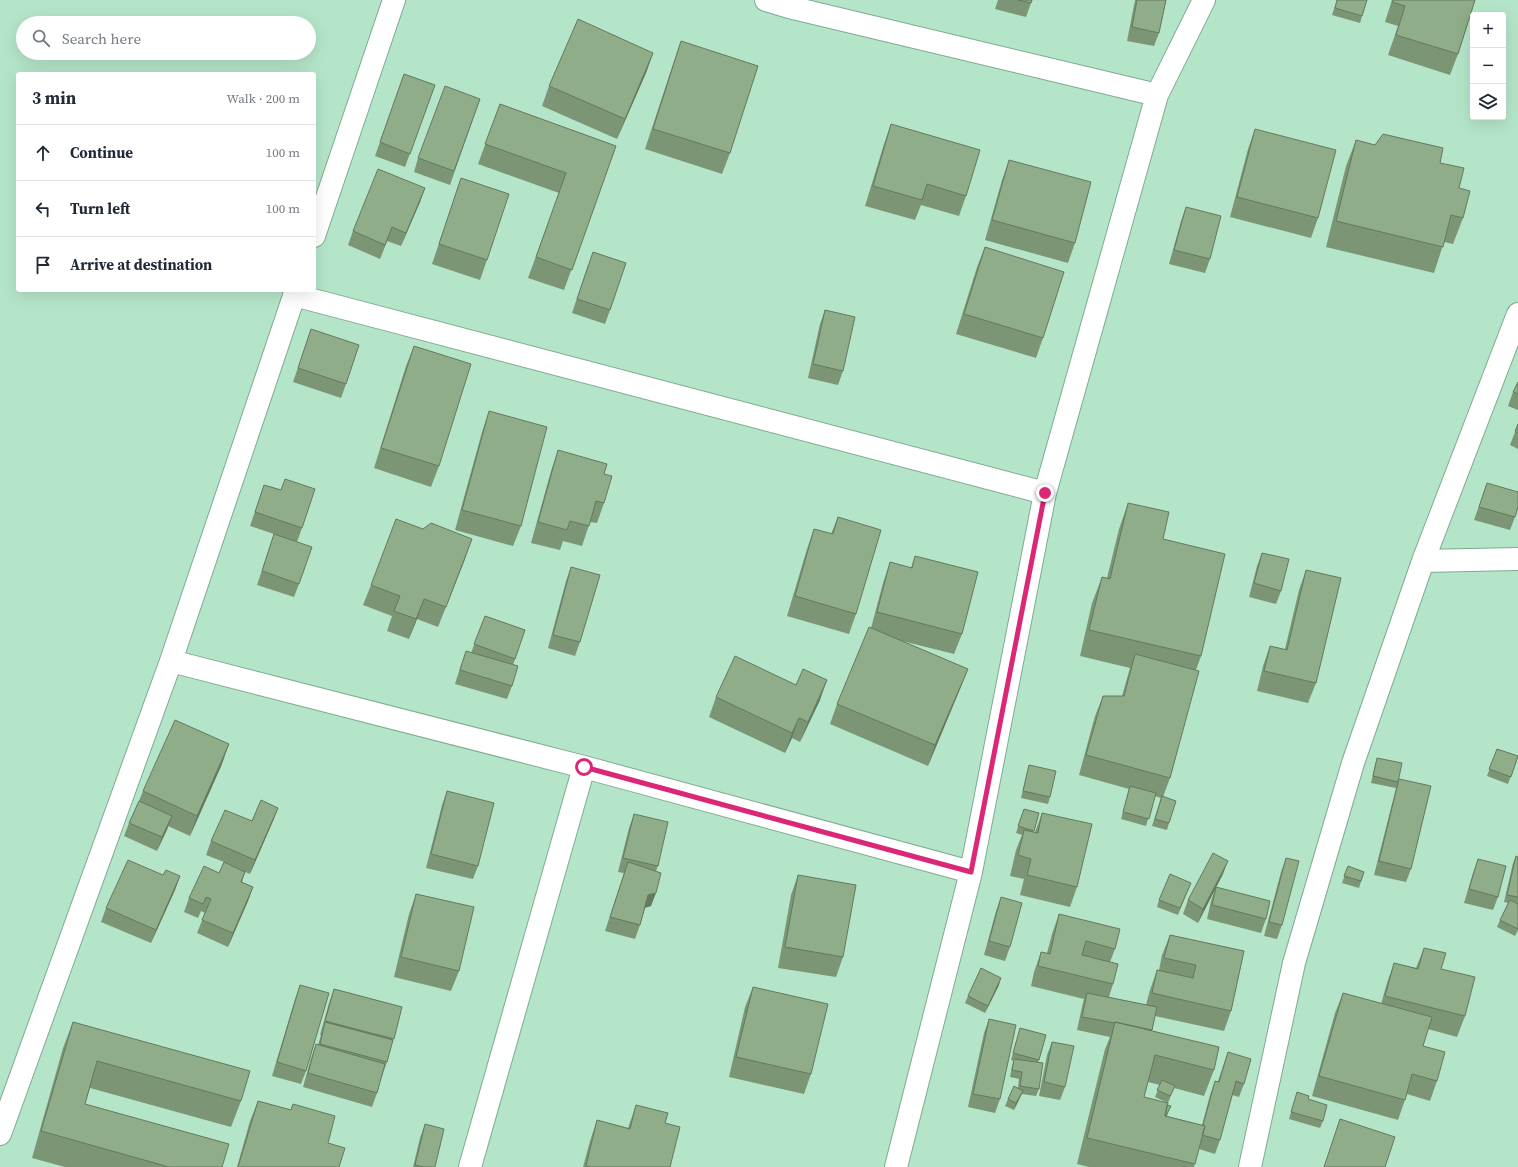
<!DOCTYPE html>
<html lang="en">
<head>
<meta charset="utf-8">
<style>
	body { margin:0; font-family:"Source Serif 4",serif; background:#f2f2f3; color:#1f2937 }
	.controls { position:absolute; right:12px; top:12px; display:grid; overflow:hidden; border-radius:4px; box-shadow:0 4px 16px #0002 }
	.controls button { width:36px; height:36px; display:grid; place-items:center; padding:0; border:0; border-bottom:1px solid #e0e1e3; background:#fff; color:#1f2937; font:20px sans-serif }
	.stop { position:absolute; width:12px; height:12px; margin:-9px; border:3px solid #db2777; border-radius:50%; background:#fff }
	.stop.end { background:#db2777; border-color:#fff; box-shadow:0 1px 4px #0008 }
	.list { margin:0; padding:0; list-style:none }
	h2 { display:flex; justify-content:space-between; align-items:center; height:52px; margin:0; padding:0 16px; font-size:17px }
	h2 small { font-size:13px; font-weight:400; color:#747a83 }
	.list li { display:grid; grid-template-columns:26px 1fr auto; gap:12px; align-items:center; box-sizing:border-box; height:56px; padding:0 16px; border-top:1px solid #e0e1e3 }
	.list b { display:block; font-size:15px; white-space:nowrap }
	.list em { font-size:13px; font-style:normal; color:#747a83 }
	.icon { flex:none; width:22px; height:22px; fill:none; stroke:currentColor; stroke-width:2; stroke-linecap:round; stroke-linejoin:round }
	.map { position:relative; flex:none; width:1518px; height:1167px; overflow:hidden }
	.search { position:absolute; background:#fff; box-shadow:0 4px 16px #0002; left:16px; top:16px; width:300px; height:44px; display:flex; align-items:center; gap:10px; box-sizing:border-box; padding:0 14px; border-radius:22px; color:#747a83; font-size:15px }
	.panel { position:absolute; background:#fff; box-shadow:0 4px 16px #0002; left:16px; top:72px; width:300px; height:220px; border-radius:4px }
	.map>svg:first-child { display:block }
</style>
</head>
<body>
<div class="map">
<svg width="1518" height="1167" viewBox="0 0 1518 1167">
	<rect width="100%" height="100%" fill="#b5e5c9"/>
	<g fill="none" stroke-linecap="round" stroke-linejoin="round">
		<defs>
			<path id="minor" d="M766 0 789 7 1157 95
				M314 236 394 0
				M294 295 1045 493
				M1423 561 1518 559
				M171 661 584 767 971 872
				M0 1134 171 661 296 290
				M470 1167 584 767
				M896 1167 971 872 1045 493 1157 95 1204 0
				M1250 1167 1294 963 1353 763 1423 561 1518 314"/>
		</defs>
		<!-- minor casing -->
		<use href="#minor" stroke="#7dab92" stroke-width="24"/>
		<!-- minor -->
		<use href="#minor" stroke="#fff" stroke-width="22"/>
	</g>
	<!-- wall -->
	<path fill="#7b9575" d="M998 0H1032L1026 17 995 9Z
		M1135 0H1166L1159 33 1154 46 1127 41Z
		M1337 0H1367L1360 23 1332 15Z
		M1392 0H1475L1458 54 1450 75 1388 55 1398 26 1385 22Z
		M681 41 730 153 722 174 645 149 674 61Z
		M653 53 646 73 617 139 542 106 549 86Z
		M404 74 435 85 405 167 375 156Z
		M480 99 450 185 414 172 418 158Z
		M500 104 616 146 564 290 528 278 559 193 478 164Z
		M891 124 966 196 959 216 921 205 915 220 865 206 884 144Z
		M1255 129 1318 218 1311 238 1230 217 1248 149Z
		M1356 140 1440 163 1459 188 1463 218 1453 244 1444 242 1434 273 1326 247 1346 166Z
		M1009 160 1075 243 1068 263 985 240 1002 180Z
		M461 178 487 260 480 280 432 264Z
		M425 188 420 202 401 246 387 241 380 259 348 245 353 231Z
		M1186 207 1210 259 1205 273 1169 264 1181 221Z
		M985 247 1043 338 1036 358 956 334 977 267Z
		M588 265 610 310 605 324 572 313Z
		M825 310 843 371 838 385 808 378 820 324Z
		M311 329 346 384 341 398 293 382Z
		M414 346 439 466 431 487 374 468 406 366Z
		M1518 382V410L1508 406 1513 392Z
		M489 411 521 526 513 546 455 530 482 432Z
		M1518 424V449L1510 445Z
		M558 450 604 474V503L597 523 590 522 582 546 563 541 560 550 531 543 551 471Z
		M285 479 302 528 297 542 250 526 264 485 281 490Z
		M1487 483 1515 517 1510 530 1474 520 1482 497Z
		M1128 503 1163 539 1201 656 1196 670 1170 778 1163 797 1169 823 1167 830 1152 826 1161 798 1155 796 1146 826 1121 819 1129 789 1079 775 1095 716 1103 696H1122L1130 668 1080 656 1092 603 1102 577 1107 578 1119 529Z
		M838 517 856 614 849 634 787 616 807 549 814 529 831 534Z
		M274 534 299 584 294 597 257 585Z
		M1262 553 1281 591 1276 604 1249 597 1257 566Z
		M915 556 962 634 954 654 898 640 968 669 960 689 928 766 830 724 837 704 871 628 883 583 890 562 911 568Z
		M465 559 438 627 417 619 409 639 387 631 392 616 363 605 371 585Z
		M571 567 580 642 575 656 548 648 566 581Z
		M1306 570 1316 683 1308 703 1257 691 1263 666 1270 646 1285 649 1299 590Z
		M485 616 525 630 513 665 512 686 507 699 455 684 461 665 466 651 471 653Z
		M716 697 820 700 800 742 792 738 785 753 709 717Z
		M1497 749 1518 756 1508 784 1487 776Z
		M1377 758 1399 780 1411 869 1406 882 1374 875 1396 788 1371 783 1375 765Z
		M222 764 190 836 168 826 157 851 124 836 129 823 139 801 143 791Z
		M1029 765 1050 797 1048 804 1021 798 1027 772Z
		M447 791 478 866 473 879 426 868 442 805Z
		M278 808 273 821 250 874 245 872 242 882 253 887 248 901 228 947 197 933 205 913 201 911 198 918 184 912 189 898 219 873 224 862 206 855 211 841Z
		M1024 809 1039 813 1033 832H1035L1042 813 1077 887 1070 907 1020 895 1024 879 1010 876 1016 850 1022 835 1016 833Z
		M634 814 658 866 656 871 651 906 645 908 640 925 635 939 605 931 624 873 618 872 629 828Z
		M1516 856 1518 857V930L1515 936 1497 927 1500 920 1508 903 1504 902 1513 863Z
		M1286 858 1282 925 1277 939 1264 936 1281 872Z
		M1478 859 1498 897 1493 910 1464 903 1473 873Z
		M1348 866 1364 872 1359 888 1342 883Z
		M1223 874 1216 887 1266 919 1261 933 1207 919 1211 901 1215 889 1198 923 1183 914 1188 900Z
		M163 875 180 876 175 890 151 943 101 922 106 908Z
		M798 875 843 957 836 977 778 968 791 895Z
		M1191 883 1178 915 1157 907 1159 900Z
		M416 894 459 971 451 991 394 977 409 914Z
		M1001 897 1010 947 1005 961 984 955 996 911Z
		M1059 914 1115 949 1110 962 1113 984 1109 997 1146 1005 1150 990 1157 970H1159L1162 955 1170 935 1244 951 1231 1011 1224 1031 1155 1016 1152 1031 1214 1070 1204 1096 1174 1088 1168 1103 1155 1097 1160 1085 1148 1082 1144 1097 1167 1105 1168 1113 1167 1116 1202 1125 1210 1095 1215 1081H1218L1223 1066 1228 1052 1244 1084 1239 1097 1232 1095 1220 1140 1215 1154 1199 1149 1194 1167H1089L1077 1164 1105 1049 1110 1037 1077 1030 1082 1007 1084 999 1031 986 1034 972 1041 952 1047 953 1052 934Z
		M1424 948 1441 969 1465 1016 1457 1037 1428 1029 1423 1046 1437 1081 1430 1101 1407 1094 1398 1120 1312 1096 1335 1013 1343 993 1381 1004 1387 983 1394 963 1416 968Z
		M300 985 306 1071 301 1084 272 1076 295 999Z
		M999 985 985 1013 965 1003 968 996Z
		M753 987 811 1074 804 1094 729 1077 745 1007Z
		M334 989 402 1007 387 1062 382 1076V1075L377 1093 372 1107 303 1087 311 1058 316 1044 318 1045 321 1035H320L329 1003Z
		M989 1019 1000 1099 995 1113 968 1107 984 1033Z
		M73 1022 241 1101 231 1127 90 1088 85 1104 222 1167H65L32 1158 63 1048Z
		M1020 1028 1046 1035 1038 1063 1039 1089 1036 1096 1022 1094 1014 1110 1005 1106 1008 1099 1018 1088 1019 1079 1010 1077 1012 1066 1014 1061 1011 1060Z
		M1052 1042 1065 1087 1060 1100 1039 1096 1047 1055Z
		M1297 1092 1308 1099 1323 1121 1320 1128 1289 1119Z
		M258 1101 291 1110 293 1104 328 1143 339 1167H237L250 1121Z
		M636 1105 665 1123 670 1167H583L590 1141 597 1120 628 1128Z
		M1340 1119 1385 1167H1324Z
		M425 1124 435 1167H413L420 1138Z"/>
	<!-- shaded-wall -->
	<path fill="#64795f" d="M653 53 646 73 617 139 625 119Z
		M425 188 420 202 401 246 406 233Z
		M392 227 387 241 380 259 385 245Z
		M472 539 465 559 438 627 446 607Z
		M424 599 417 619 409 639 416 619Z
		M968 669 960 689 928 766 935 745Z
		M827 680 820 700 800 742 808 722Z
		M799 718 792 738 785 753 792 733Z
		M229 744 222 764 190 836 197 816Z
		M278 808 273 821 250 874 255 860Z
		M172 816 167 830 157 851 162 837Z
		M1228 861 1223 874 1198 923 1203 909Z
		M180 876 175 890 151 943 156 930Z
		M253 887 248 901 228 947 233 933Z
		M656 893 651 906 643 908 648 895Z
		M1001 978 999 985 985 1013 988 1006Z
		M1023 1091 1020 1097 1014 1110 1016 1103Z"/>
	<!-- building -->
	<path fill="#8fad88" stroke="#64795f" d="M1018 0H1032L1031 3Z
		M1137 0H1166L1159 33 1132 27Z
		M1337 0H1367L1362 16 1335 8Z
		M1393 0H1475L1458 54 1396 35 1405 6 1392 2Z
		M578 19 653 53 625 119 549 86Z
		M681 41 758 66 730 153 653 129Z
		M404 74 435 85 410 154 380 142Z
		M445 86 480 99 454 171 418 158Z
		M500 104 616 146 572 270 536 257 566 173 485 144Z
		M891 124 980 150 966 196 927 184 922 200 873 186Z
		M1255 129 1336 150 1318 218 1237 197Z
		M1383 134 1443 148 1440 163 1464 168 1459 188 1470 191 1463 218 1451 215 1443 247 1336 221 1356 140 1375 145Z
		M1009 160 1091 182 1075 243 992 220Z
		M378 169 425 188 406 233 392 227 385 245 353 231Z
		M461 178 509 194 487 260 439 244Z
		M1186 207 1221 216 1210 259 1174 250Z
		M985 247 1064 272 1043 338 964 314Z
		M593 252 626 263 610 310 577 299Z
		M825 310 855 317 843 371 813 364Z
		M311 329 359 345 346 384 298 368Z
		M414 346 471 364 439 466 381 448Z
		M1518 382V394L1513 392Z
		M489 411 547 427 521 526 462 510Z
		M1518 424V433L1515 431Z
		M558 450 607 464 604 474 612 476 604 503 596 501 589 526 570 521 567 530 538 522Z
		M285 479 315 489 302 528 255 512 264 485 281 490Z
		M1487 483 1518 492V507L1515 517 1479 507Z
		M1128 503 1169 512 1163 539 1225 554 1201 656 1089 630 1102 577 1110 579Z
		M838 517 881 530 856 614 795 596 814 529 833 534Z
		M396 519 423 529 431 523 472 539 446 607 424 599 416 619 394 611 400 596 371 585Z
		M274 534 312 547 299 584 262 571Z
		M1262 553 1289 559 1281 591 1254 583Z
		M915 556 978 572 962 634 877 612 890 562 912 568Z
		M571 567 600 575 580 642 553 635Z
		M1306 570 1341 578 1316 683 1264 671 1270 646 1287 650Z
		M485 616 525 630 515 659 474 644Z
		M869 627 968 669 935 745 837 704Z
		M466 651 518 666 512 686 460 670Z
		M1135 654 1199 671 1170 778 1086 755 1103 696H1124Z
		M735 656 796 685 803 669 827 680 808 722 799 718 792 733 716 697Z
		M175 720 229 744 197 816 143 791Z
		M1497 749 1518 756 1511 777 1489 769Z
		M1377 758 1402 763 1398 782 1373 776Z
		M1029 765 1056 771 1050 797 1023 791Z
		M1399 779 1431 786 1411 869 1379 861Z
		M1130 786 1156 793 1149 819 1123 812Z
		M447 791 494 803 478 866 431 854Z
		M1162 796 1176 801 1169 823 1155 819Z
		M261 800 278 808 255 860 211 841 225 810 252 821Z
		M139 801 172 816 162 837 129 823Z
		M1024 809 1039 813 1034 831 1018 826Z
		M1042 813 1092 824 1077 887 1027 875 1031 859 1018 855 1024 830 1038 833Z
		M634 814 668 822 658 866 623 858Z
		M1213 853 1228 861 1203 909 1188 900Z
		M1516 856 1518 857V897L1507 895Z
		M1286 858 1299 861 1282 925 1269 922Z
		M1478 859 1506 866 1498 897 1469 889Z
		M128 860 163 875 166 870 180 876 156 930 106 908Z
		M224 862 245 872 241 882 253 887 233 933 202 920 211 899 206 897 203 904 189 898 204 866 219 873Z
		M628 862 661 873 656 893 648 895 640 925 610 917Z
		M1348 866 1364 872 1361 881 1344 876Z
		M1170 874 1191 883 1180 908 1159 900Z
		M798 875 856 885 843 957 785 947Z
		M1216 887 1270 901 1266 919 1212 905Z
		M416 894 474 907 459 971 401 957Z
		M1001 897 1022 903 1010 947 989 941Z
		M1510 900 1518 904V929L1500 920Z
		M1059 914 1120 929 1115 949 1086 941 1082 955 1118 964 1113 984 1038 966 1041 952 1050 954Z
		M1170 935 1244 951 1231 1011 1152 993 1157 970 1193 978 1196 965 1164 958Z
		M1424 948 1446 953 1441 969 1475 977 1465 1016 1385 996 1394 963 1418 969Z
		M981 968 1001 978 988 1006 968 996Z
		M300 985 329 993 306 1071 277 1062Z
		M753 987 828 1004 811 1074 736 1057Z
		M334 989 402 1007 394 1039 325 1021Z
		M1087 993 1157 1007 1152 1030 1115 1022V1023L1082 1017Z
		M1343 993 1432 1017 1423 1046 1445 1052 1437 1081 1412 1074 1405 1100 1319 1076Z
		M989 1019 1016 1025 1000 1099 973 1094Z
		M73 1022 250 1071 241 1101 97 1061 85 1104 229 1144 222 1167H169L41 1131Z
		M325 1022 393 1040 387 1062 320 1044Z
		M1115 1022 1219 1047 1214 1070 1155 1055 1144 1097 1168 1103 1165 1116 1205 1126 1195 1164 1087 1138Z
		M1020 1028 1046 1035 1039 1060 1013 1053Z
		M1052 1042 1074 1046 1065 1087 1044 1082Z
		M316 1044 385 1064 377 1093 308 1073Z
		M1228 1052 1251 1059 1244 1084 1236 1081 1220 1140 1202 1135 1205 1126 1203 1125 1215 1081 1219 1082Z
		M1014 1059 1043 1063 1039 1089 1020 1086 1022 1072 1012 1070Z
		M1162 1080 1175 1086 1170 1096 1157 1090Z
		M1014 1086 1023 1091 1016 1103 1008 1099Z
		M1297 1092 1309 1096 1308 1099 1327 1105 1323 1121 1291 1112Z
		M258 1101 291 1110 293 1104 335 1116 328 1143 345 1148 339 1167H238Z
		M636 1105 668 1113 665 1123 680 1127 670 1167H590L586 1166 597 1120 630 1129Z
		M1167 1105 1171 1106 1166 1116H1165Z
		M1340 1119 1395 1137 1385 1167H1324Z
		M425 1124 444 1129 435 1167H423L415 1165Z"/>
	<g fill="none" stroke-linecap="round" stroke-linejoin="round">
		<!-- route -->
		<path stroke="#db2777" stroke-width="5" d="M584 767 971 872 1045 493"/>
	</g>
</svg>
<div class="controls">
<button>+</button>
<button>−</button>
<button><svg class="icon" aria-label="layers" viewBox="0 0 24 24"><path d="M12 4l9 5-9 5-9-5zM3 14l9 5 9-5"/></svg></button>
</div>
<div class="stop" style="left:584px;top:767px"></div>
<div class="stop end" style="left:1045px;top:493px"></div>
<div class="search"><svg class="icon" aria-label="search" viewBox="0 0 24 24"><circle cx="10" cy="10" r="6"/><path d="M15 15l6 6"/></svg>Search here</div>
<section class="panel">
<h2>3 min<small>Walk · 200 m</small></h2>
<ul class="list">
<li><svg class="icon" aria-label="ahead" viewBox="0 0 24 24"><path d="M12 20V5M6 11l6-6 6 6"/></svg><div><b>Continue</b></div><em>100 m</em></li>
<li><svg class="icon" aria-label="left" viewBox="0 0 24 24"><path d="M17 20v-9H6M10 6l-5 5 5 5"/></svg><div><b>Turn left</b></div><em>100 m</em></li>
<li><svg class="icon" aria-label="arrive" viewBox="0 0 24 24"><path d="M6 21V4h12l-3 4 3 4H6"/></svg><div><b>Arrive at destination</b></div></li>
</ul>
</section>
</div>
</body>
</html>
